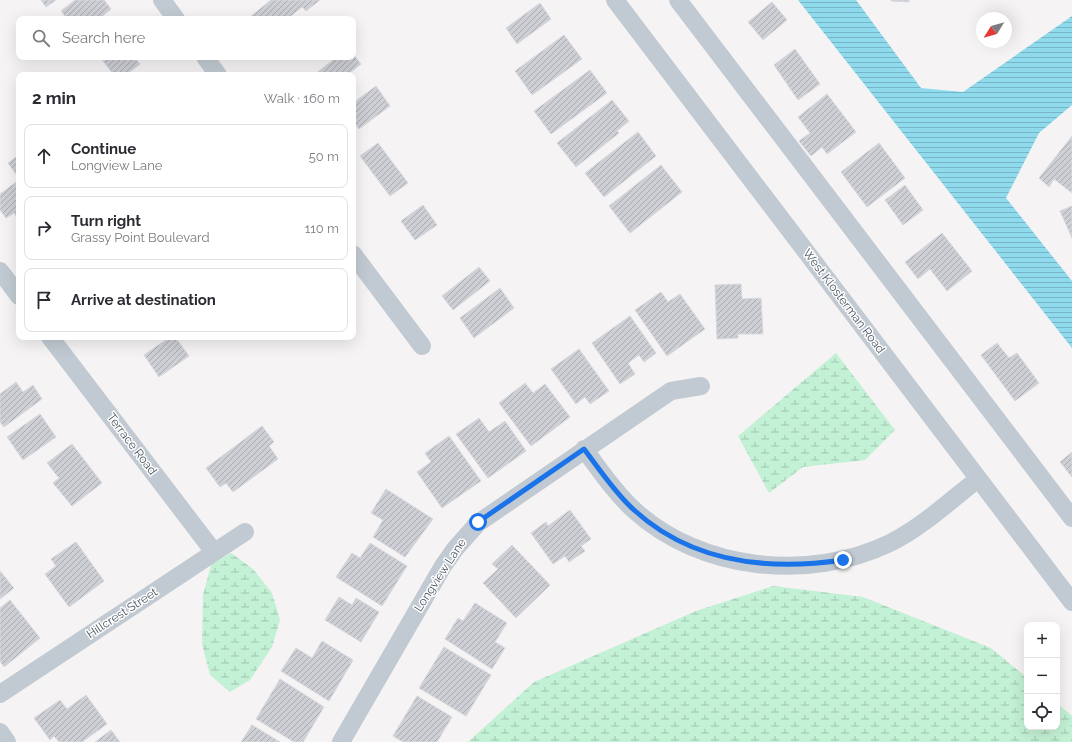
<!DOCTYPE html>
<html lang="en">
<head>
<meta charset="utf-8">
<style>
	body { margin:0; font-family:Raleway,sans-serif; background:#f7f7f7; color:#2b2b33 }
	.controls { position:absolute; right:12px; bottom:12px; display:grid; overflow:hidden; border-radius:8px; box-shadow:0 4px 16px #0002 }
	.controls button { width:36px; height:36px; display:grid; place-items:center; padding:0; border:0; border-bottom:1px solid #e1e1e2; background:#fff; color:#2b2b33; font:20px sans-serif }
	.compass { position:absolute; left:976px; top:12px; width:36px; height:36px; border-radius:50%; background:#fff; box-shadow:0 4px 16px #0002; rotate:233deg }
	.stop { position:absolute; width:12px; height:12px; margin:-9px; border:3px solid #1a73e8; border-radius:50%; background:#fff }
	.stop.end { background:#1a73e8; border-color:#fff; box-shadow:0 1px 4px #0008 }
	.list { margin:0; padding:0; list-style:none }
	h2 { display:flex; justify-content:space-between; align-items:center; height:52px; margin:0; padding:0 16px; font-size:17px }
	h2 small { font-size:13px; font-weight:400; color:#7c7c81 }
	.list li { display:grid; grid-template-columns:26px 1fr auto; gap:12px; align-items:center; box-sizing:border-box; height:64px; margin:0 8px 8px; padding:0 8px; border:1px solid #e1e1e2; border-radius:8px }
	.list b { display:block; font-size:15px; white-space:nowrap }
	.list p { margin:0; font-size:13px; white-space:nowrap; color:#7c7c81 }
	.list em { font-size:13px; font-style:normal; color:#7c7c81 }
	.icon { flex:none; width:22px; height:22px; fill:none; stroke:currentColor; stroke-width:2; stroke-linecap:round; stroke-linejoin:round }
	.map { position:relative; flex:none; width:1072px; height:742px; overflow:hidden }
	.search { position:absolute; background:#fff; box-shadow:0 4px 16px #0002; left:16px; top:16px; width:340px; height:44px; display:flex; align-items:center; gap:10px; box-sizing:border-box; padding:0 14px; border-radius:8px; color:#7c7c81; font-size:15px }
	.panel { position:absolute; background:#fff; box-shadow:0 4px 16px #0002; left:16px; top:72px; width:340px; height:268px; border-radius:8px }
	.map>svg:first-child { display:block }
</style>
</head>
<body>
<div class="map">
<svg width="1072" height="742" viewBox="0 0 1072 742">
	<defs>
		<pattern id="wetland-marsh" width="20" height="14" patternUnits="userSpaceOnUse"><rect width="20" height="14" fill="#c3f1d5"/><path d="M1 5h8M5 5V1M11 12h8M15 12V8" fill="none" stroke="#a0c6b0"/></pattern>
		<pattern id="water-rules" width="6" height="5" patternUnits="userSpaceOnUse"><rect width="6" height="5" fill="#90daee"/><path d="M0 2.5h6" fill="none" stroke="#78b4c4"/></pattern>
		<pattern id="building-hatch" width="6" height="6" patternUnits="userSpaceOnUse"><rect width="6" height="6" fill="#cdcfd5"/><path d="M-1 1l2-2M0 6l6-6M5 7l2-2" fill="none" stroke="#a8abb0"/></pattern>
	</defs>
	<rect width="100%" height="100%" fill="#f5f3f3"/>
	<!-- wetland -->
	<path fill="url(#wetland-marsh)" d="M836 353 895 430 865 460 803 467 769 493 738 436Z
		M231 553 253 569 272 593 280 620 272 647 250 680 230 692 210 675 202 644 203 595 211 565Z
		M773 586 863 597 991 648 1027 678V727H1057V703L1072 716V742H468L534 682 696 611Z"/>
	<!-- water -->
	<path fill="url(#water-rules)" d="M798 0H856L921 88 963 92 1072 16V105L1039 133 1006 198 1072 281V348Z"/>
	<!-- building -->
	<path fill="url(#building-hatch)" stroke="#d7d9de" d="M41 0H56L46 7Z
		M75 0H104L111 9 99 19H67L61 11Z
		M271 0H320L306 11 302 7 287 19H253L251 16Z
		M891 0H909V2L891 1Z
		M772 2 787 20 763 40 748 22Z
		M540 3 551 19 517 44 506 28Z
		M564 35 582 59 532 95 515 71Z
		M795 49 820 84 798 100 774 65Z
		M353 54 361 64 347 75H314L337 57H353Z
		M100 57H134L140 64 126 75H114Z
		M590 70 607 93 551 134 534 111Z
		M376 86 390 106 359 129 353 121V103Z
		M827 94 856 132 827 154 822 147 811 156 799 141 810 133 798 117Z
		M612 100 629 121 617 131 619 133 576 167 557 143Z
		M638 132 656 156 604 197 585 173Z
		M1072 136V193L1054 179 1049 187 1039 178Z
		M378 143 408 183 390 196 360 156Z
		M879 143 905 178 867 207 841 172Z
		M19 155V178L8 163Z
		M661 165 682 192 630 233 609 206Z
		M19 180V220L14 213 6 218 0 210V194Z
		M905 185 923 210 903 225 885 200Z
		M423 205 437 225 415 240 401 221Z
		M1072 206V238L1060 211Z
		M942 233 972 271 947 291 930 269 918 279 905 262Z
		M479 267 490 281 453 310 442 296Z
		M741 284 742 299 761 298 763 334H738V338L717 339 715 285Z
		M500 288 514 308 474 338 460 318Z
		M661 292 668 302 680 294 705 329 667 356 635 310Z
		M630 316 656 353 644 362 639 355 628 363 635 374 620 384 592 343Z
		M170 337H175L189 356 159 377 144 355Z
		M997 343 1009 358 1017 353 1039 383 1015 401 981 355Z
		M579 349 609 391 590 404 585 397 576 404 551 369Z
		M16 382 23 392 33 385 42 399 4 427 0 422V394Z
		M525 383 533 393 545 384 570 417 531 446 499 403Z
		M40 414 56 437 23 460 7 437Z
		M479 418 489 432 505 421 526 451 488 478 456 434Z
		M262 426 274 442 269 446 278 459 233 492 226 483 220 487 206 468Z
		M449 436 481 481 442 508 417 472 431 462 425 453Z
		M72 444 102 483 72 506 53 483 59 478 47 463Z
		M1072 452V477L1060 462Z
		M386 489 433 519 405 557 373 537 383 520 371 513Z
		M570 510 591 539 581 546 585 551 569 562 565 556 553 564 531 533 546 522 548 526Z
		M76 542 104 581 69 607 45 574 56 566 51 559Z
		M370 543 407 566 382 606 336 577 352 553 360 558Z
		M512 545 550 585 516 618 483 583 498 569 492 564Z
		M0 571 14 588 0 599Z
		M339 597 352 605 356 598 379 612 361 642 325 620Z
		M10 600 40 638 4 667 0 661V608Z
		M475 603 507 623 495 642 505 648 492 669 445 639 458 618 463 621Z
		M322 641 353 660 329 701 281 671 296 648 312 658Z
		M444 647 491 675 466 716 419 688Z
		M280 679 324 707 303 742H294L256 719Z
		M86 695 107 724 82 742H59L54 736 50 740 34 718 60 700 67 709Z
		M417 696 452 717 437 742H403L393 736Z
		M252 725 280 742H241Z
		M111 730 120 742H95Z"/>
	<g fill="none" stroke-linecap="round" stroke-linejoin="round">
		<!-- minor -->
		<path stroke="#c1cad2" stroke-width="18" d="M162 0 176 19
			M615 0 1072 602
			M678 0 1072 518
			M205 57 218 75
			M353 254 422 346
			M0 271 19 296
			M50 337 214 552
			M584 449C600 470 614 492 634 510 701 571 809 582 890 543 921 528 951 500 978 479
			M0 694 245 532
			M0 732 7 742
			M341 742 443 566 455 549 478 523 671 391 701 386"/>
	</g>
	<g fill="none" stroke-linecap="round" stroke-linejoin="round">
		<!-- route -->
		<path stroke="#1a73e8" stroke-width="5" d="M478 522 584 449C600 470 615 493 634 510 692 563 768 571 843 560"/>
	</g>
	<g text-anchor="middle" stroke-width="3" stroke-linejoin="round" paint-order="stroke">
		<!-- street labels -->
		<g font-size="12" fill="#4a5661" stroke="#fff">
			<text transform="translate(844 301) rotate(53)" y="4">West Klosterman Road</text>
			<text transform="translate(132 444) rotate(53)" y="4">Terrace Road</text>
			<text transform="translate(440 575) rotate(-57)" y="4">Longview Lane</text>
			<text transform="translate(122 613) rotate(-33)" y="4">Hillcrest Street</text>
		</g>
	</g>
</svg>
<div class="controls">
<button>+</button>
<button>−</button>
<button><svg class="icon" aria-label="locate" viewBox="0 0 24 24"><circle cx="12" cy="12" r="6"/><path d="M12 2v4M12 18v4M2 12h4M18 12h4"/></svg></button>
</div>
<svg class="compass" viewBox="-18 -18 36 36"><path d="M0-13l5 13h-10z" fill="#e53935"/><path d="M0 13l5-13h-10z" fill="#7c7c81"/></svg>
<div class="stop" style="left:478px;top:522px"></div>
<div class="stop end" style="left:843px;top:560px"></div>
<div class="search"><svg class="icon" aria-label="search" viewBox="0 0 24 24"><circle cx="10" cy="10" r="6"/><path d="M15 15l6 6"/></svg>Search here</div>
<section class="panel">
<h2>2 min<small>Walk · 160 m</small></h2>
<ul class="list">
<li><svg class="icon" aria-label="ahead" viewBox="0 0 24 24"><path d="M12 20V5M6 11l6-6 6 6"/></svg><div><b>Continue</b><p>Longview Lane</p></div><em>50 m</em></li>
<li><svg class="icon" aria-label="right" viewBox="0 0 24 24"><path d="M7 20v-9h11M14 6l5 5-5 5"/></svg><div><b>Turn right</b><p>Grassy Point Boulevard</p></div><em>110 m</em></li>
<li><svg class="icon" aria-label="arrive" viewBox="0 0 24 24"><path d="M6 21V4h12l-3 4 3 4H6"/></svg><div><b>Arrive at destination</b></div></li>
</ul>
</section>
</div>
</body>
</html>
